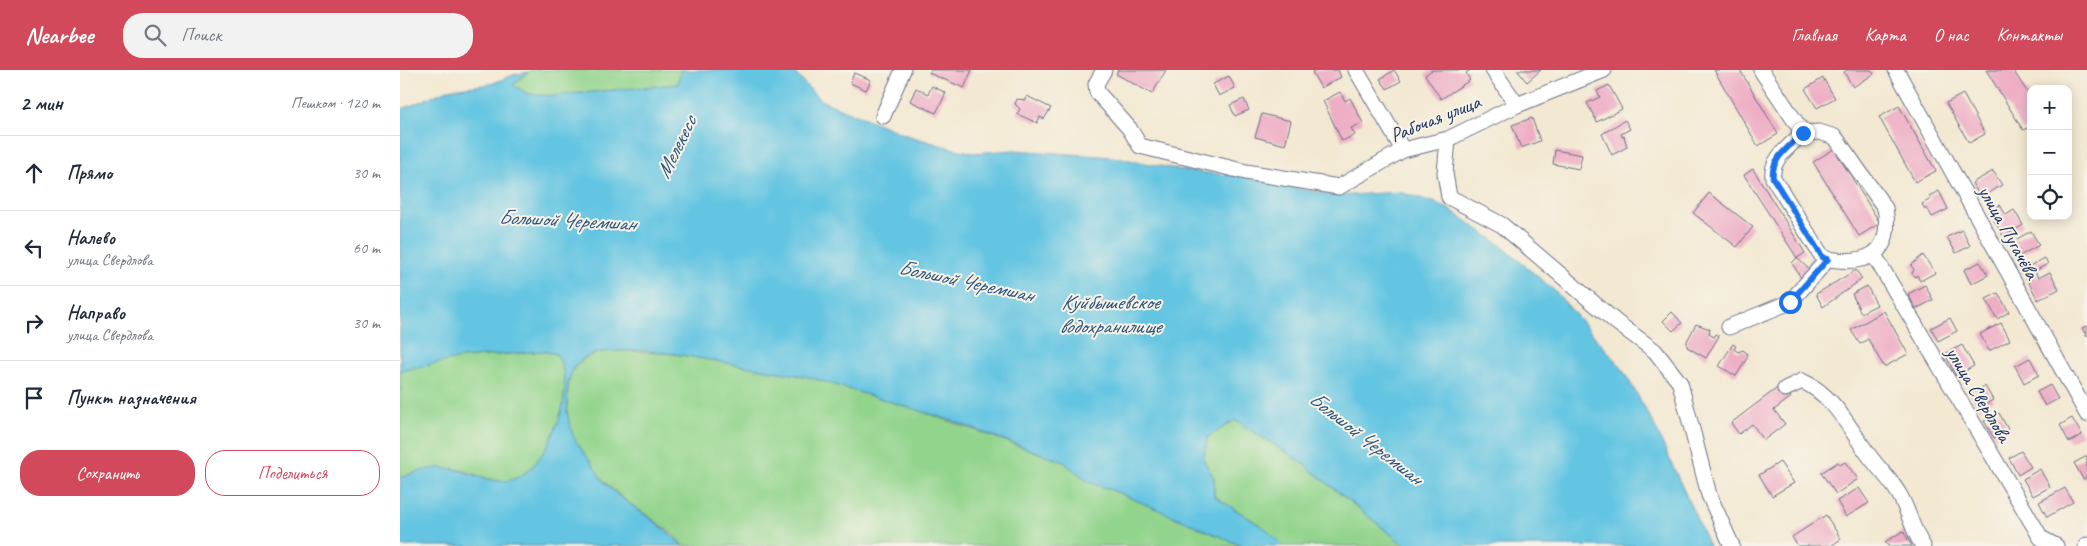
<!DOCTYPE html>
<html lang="ru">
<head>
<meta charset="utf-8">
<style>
	body { margin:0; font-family:Caveat,sans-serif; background:#f2f2f3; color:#1f2937 }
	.controls { position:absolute; right:15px; top:15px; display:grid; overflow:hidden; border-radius:10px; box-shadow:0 2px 12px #0003 }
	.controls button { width:45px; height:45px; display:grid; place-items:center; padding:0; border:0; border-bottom:1px solid #e0e1e3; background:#fff; color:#1f2937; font:25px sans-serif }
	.stop { position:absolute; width:15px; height:15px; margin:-11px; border:4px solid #1a73e8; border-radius:50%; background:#fff }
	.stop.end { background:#1a73e8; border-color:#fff; box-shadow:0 1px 5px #0008 }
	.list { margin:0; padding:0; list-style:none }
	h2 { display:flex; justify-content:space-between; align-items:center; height:65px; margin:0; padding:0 20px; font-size:21px }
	h2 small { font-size:16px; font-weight:400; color:#747a83 }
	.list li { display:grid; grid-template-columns:32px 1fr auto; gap:15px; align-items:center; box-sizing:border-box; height:75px; padding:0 20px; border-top:1px solid #e0e1e3 }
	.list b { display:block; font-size:19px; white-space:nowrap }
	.list p { margin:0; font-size:16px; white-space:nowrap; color:#747a83 }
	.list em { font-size:16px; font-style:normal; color:#747a83 }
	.actions { display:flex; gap:10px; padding:15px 20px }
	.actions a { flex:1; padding:11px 0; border:1px solid #d1495b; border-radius:20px; text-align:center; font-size:18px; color:#d1495b }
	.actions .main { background:#d1495b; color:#fff }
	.icon { flex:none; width:28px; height:28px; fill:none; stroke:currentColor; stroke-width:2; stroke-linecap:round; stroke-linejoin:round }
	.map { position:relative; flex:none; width:1687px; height:476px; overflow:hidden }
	header { display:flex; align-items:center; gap:30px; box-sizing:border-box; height:70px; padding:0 25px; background:#d1495b; color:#fff }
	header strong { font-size:24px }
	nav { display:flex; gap:28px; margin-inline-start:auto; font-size:18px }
	.search { width:350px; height:45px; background:#f2f2f3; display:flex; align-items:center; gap:12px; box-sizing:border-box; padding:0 18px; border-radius:20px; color:#747a83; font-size:19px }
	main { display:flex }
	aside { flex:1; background:#fff }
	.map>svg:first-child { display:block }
</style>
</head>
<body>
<header>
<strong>Nearbee</strong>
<div class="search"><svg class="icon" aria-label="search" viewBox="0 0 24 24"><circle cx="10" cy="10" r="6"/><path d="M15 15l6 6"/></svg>Поиск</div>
<nav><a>Главная</a><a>Карта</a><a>О нас</a><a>Контакты</a></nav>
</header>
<main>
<aside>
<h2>2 мин<small>Пешком · 120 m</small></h2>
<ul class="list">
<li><svg class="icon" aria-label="ahead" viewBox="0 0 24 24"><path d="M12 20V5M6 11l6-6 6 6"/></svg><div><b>Прямо</b></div><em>30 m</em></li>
<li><svg class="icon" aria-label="left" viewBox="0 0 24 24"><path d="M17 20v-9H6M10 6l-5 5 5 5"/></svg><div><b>Налево</b><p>улица Свердлова</p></div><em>60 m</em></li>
<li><svg class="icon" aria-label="right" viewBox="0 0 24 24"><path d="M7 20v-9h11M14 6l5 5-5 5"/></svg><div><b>Направо</b><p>улица Свердлова</p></div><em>30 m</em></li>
<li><svg class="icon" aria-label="arrive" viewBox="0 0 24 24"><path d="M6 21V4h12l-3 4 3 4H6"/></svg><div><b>Пункт назначения</b></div></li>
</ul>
<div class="actions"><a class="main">Сохранить</a><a>Поделиться</a></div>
</aside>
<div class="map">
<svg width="1687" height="476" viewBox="0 0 1687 476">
	<rect width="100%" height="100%" fill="#f7f3e8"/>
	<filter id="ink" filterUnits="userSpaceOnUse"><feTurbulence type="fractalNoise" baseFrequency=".02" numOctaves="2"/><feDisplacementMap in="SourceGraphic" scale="10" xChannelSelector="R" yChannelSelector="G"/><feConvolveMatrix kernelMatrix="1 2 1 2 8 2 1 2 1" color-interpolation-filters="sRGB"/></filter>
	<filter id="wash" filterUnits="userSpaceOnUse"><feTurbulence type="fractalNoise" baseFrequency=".0096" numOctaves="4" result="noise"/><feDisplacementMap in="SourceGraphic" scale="20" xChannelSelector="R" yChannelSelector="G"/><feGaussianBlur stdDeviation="1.12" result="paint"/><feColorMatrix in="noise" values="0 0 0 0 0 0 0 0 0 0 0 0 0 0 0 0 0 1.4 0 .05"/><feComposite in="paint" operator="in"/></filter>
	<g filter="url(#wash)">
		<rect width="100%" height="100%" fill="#f3e8d1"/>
		<!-- green -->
		<path fill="#92d48c" stroke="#568275" d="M131 0H281L278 14 151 26 128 24 113 15Z
			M215 280 275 284 409 307 515 339 664 392 689 412 717 422 842 476H283C271 460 252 449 236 438 206 417 169 380 167 341 166 334 168 326 168 318 170 290 191 283 215 280Z
			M143 281 156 284C167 298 166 327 161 343 153 369 133 412 101 411 85 410 69 400 53 399 35 399 16 401 0 408V301L61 288Z
			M835 350 901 392 1005 476H883L866 459 814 426V408L803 389 808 367Z"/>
		<!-- water -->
		<path fill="#64c5e2" stroke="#407aa0" d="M281 0H392L420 30 509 66 547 77 574 83 614 80 713 87 787 101 838 106 935 126 999 122 1034 132 1052 141 1098 173 1156 222 1221 297 1252 350 1309 476H1005L901 392 835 350 808 367 803 389 814 408V426L866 459 883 476H842L717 422 689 412 664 392 550 350 409 307 275 284 240 280 200 282 184 288 173 298 168 314 167 343 174 368 205 413 220 427 262 457 283 476H0V408C13 403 27 398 41 398 62 398 81 410 101 411 133 412 153 369 161 343 166 327 167 297 156 284L143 281 61 288 0 301V40L50 19 91 14 113 5 128 2 113 15 128 24 151 26 278 14Z"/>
		<g id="blocks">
			<!-- building -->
			<path fill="#eeaec5" d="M531 0H572L564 18 529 3Z
				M718 0H766L752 24 716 4Z
				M916 0H938L941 7 921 18 912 2Z
				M994 0 1001 11 987 19 980 9Z
				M1032 0H1070L1066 3 1070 10 1041 29 1025 5Z
				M1117 0H1141L1127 12Z
				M1314 0H1340L1378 64 1358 76Z
				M1447 0H1471L1474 4 1453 17 1444 2Z
				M1586 0H1613L1631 28V56L1623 60Z
				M454 3 471 10 466 20 450 13Z
				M829 6 835 18 819 26 813 14Z
				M1423 8 1435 28 1417 38 1405 19Z
				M1209 15 1222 39 1197 52 1187 33 1200 27 1197 21Z
				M532 16 546 23 536 43 510 31 516 18 528 24Z
				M940 22 945 31 950 28 963 53 951 58 955 65 942 71 923 31Z
				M1563 24 1585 64 1569 73 1546 33Z
				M627 26 651 38 644 49 640 47 637 53 617 44 620 39 615 34 617 29 625 30Z
				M844 29 849 40 835 46 830 35Z
				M1499 36 1536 101 1515 112 1479 47Z
				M862 44 891 51 885 75 855 67Z
				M1132 48 1140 71 1121 78 1112 55Z
				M1225 50 1230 59 1221 64 1222 67 1224 66 1227 77 1212 85 1202 64Z
				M1434 79 1480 153 1459 166 1413 92Z
				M1155 80 1182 85 1179 99 1153 94Z
				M1353 99 1405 183 1397 188 1344 105Z
				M1593 101 1602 115 1581 128 1572 113Z
				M1539 121 1548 139 1532 147 1527 138 1525 140 1522 134 1531 129 1529 126Z
				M1309 123 1353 157 1337 177 1293 143Z
				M1600 135 1606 145 1614 140 1623 155 1604 167 1589 142Z
				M1562 160 1570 176 1556 183 1547 167Z
				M1631 161 1639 175 1616 188 1608 174Z
				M1523 185 1535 203 1520 211 1517 205 1515 207 1512 203 1514 200 1511 195Z
				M1397 188 1412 202 1404 213 1392 193Z
				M1645 188 1648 194 1635 201 1638 208 1650 202 1659 219 1638 230 1622 200Z
				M1580 192 1588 205 1571 214 1564 200Z
				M1456 200 1462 209 1423 237 1416 224Z
				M1525 215 1533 230 1516 239 1508 224Z
				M1467 216 1477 235 1461 243 1452 224Z
				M1598 223 1609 242 1597 249 1586 229Z
				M1484 241 1508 284 1484 297 1468 269 1460 274 1451 260Z
				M1272 242 1282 253 1273 261 1263 251Z
				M1550 248 1557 261 1538 271 1531 258Z
				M1601 253 1610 270 1589 281 1580 264Z
				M1296 254 1310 259 1309 264 1314 267 1316 264 1319 266 1306 288 1287 277V271Z
				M1687 256V267L1682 258Z
				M1333 274 1336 276 1334 279 1338 282 1343 280 1347 283V288L1336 306 1319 296Z
				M1562 275 1574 296 1556 306 1545 284Z
				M1630 288 1639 305 1624 313 1615 296Z
				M1381 315 1391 327 1374 340 1385 354 1364 370 1352 354 1339 364 1331 353Z
				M1650 315 1658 329 1645 336 1637 322Z
				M1585 316 1593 330 1579 338 1571 324Z
				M1599 343 1608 359 1594 368 1584 351Z
				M1672 348 1682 365 1669 372 1660 355Z
				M1621 381 1631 397 1618 405 1609 388Z
				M1687 386V407L1683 409 1674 393Z
				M1380 392 1394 413 1372 426 1359 405Z
				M1438 392 1440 395 1445 392 1458 409 1436 424 1421 403Z
				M1640 399 1650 417 1633 426 1623 409Z
				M1459 418 1469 433 1446 447 1437 431Z
				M1665 418 1673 432 1647 447 1639 432Z
				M1426 445 1441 469 1431 476H1398L1392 467Z
				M1503 461 1512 476H1488L1485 472Z"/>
		</g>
	</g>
	<g filter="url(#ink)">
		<use href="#blocks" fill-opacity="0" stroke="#677086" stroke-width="1"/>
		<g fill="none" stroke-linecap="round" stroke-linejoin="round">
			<defs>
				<path id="minor" d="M704 0 696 14 697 22 729 58 740 76 846 102 939 117 1003 80 1048 69 1117 35 1204 0
					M956 0 1003 80
					M1093 0 1117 35
					M1361 0 1403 63
					M1496 0 1687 344
					M483 46 503 0
					M1419 62 1435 67 1485 138C1494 187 1464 196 1423 188L1373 108C1370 89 1391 75 1403 63Z
					M1048 69 1045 103 1049 127 1102 155 1216 252 1255 281 1280 313 1309 425 1332 476
					M1474 185 1641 468 1656 476
					M1329 257 1390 232 1428 189
					M1385 319 1402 311C1435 326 1448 357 1468 384 1478 398 1491 410 1499 424 1509 441 1512 460 1523 476
					M1686 476 1687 475"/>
			</defs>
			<!-- minor casing -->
			<use href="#minor" stroke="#677086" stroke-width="17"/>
			<!-- minor -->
			<use href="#minor" stroke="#fff" stroke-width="15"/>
		</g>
	</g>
	<g fill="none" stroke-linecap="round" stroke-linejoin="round" filter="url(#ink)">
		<!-- route -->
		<path stroke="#1a73e8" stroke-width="6" d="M1390 232 1428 189 1423 188 1373 108C1370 89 1391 75 1403 63"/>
	</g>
	<g text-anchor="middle" stroke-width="4" stroke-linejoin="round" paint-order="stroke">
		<!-- street labels -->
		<g font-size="20" fill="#1b2f5e" stroke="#f7f3e8">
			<text transform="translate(1035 48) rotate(-22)" y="7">Рабочая улица</text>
			<text transform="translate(1609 162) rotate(61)" y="7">улица Пугачёва</text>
			<text transform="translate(1579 324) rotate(59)" y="7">улица Свердлова</text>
		</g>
		<!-- water labels -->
		<g font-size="21" font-style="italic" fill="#2d547f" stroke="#f7f3e8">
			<text transform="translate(276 77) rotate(-64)" y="7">Мелекесс</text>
			<text transform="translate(167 150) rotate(3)" y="7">Большой Черемшан</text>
			<text transform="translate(566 211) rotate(12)" y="7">Большой Черемшан</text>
			<text x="710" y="239">Куйбышевское<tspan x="710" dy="24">водохранилище</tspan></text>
			<text transform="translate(966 368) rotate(38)" y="7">Большой Черемшан</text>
		</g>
	</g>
</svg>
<div class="controls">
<button>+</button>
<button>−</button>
<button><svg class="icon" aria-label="locate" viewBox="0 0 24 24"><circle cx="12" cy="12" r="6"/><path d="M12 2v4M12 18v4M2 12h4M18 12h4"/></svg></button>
</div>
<div class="stop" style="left:1390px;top:232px"></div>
<div class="stop end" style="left:1403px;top:63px"></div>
</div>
</main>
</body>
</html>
